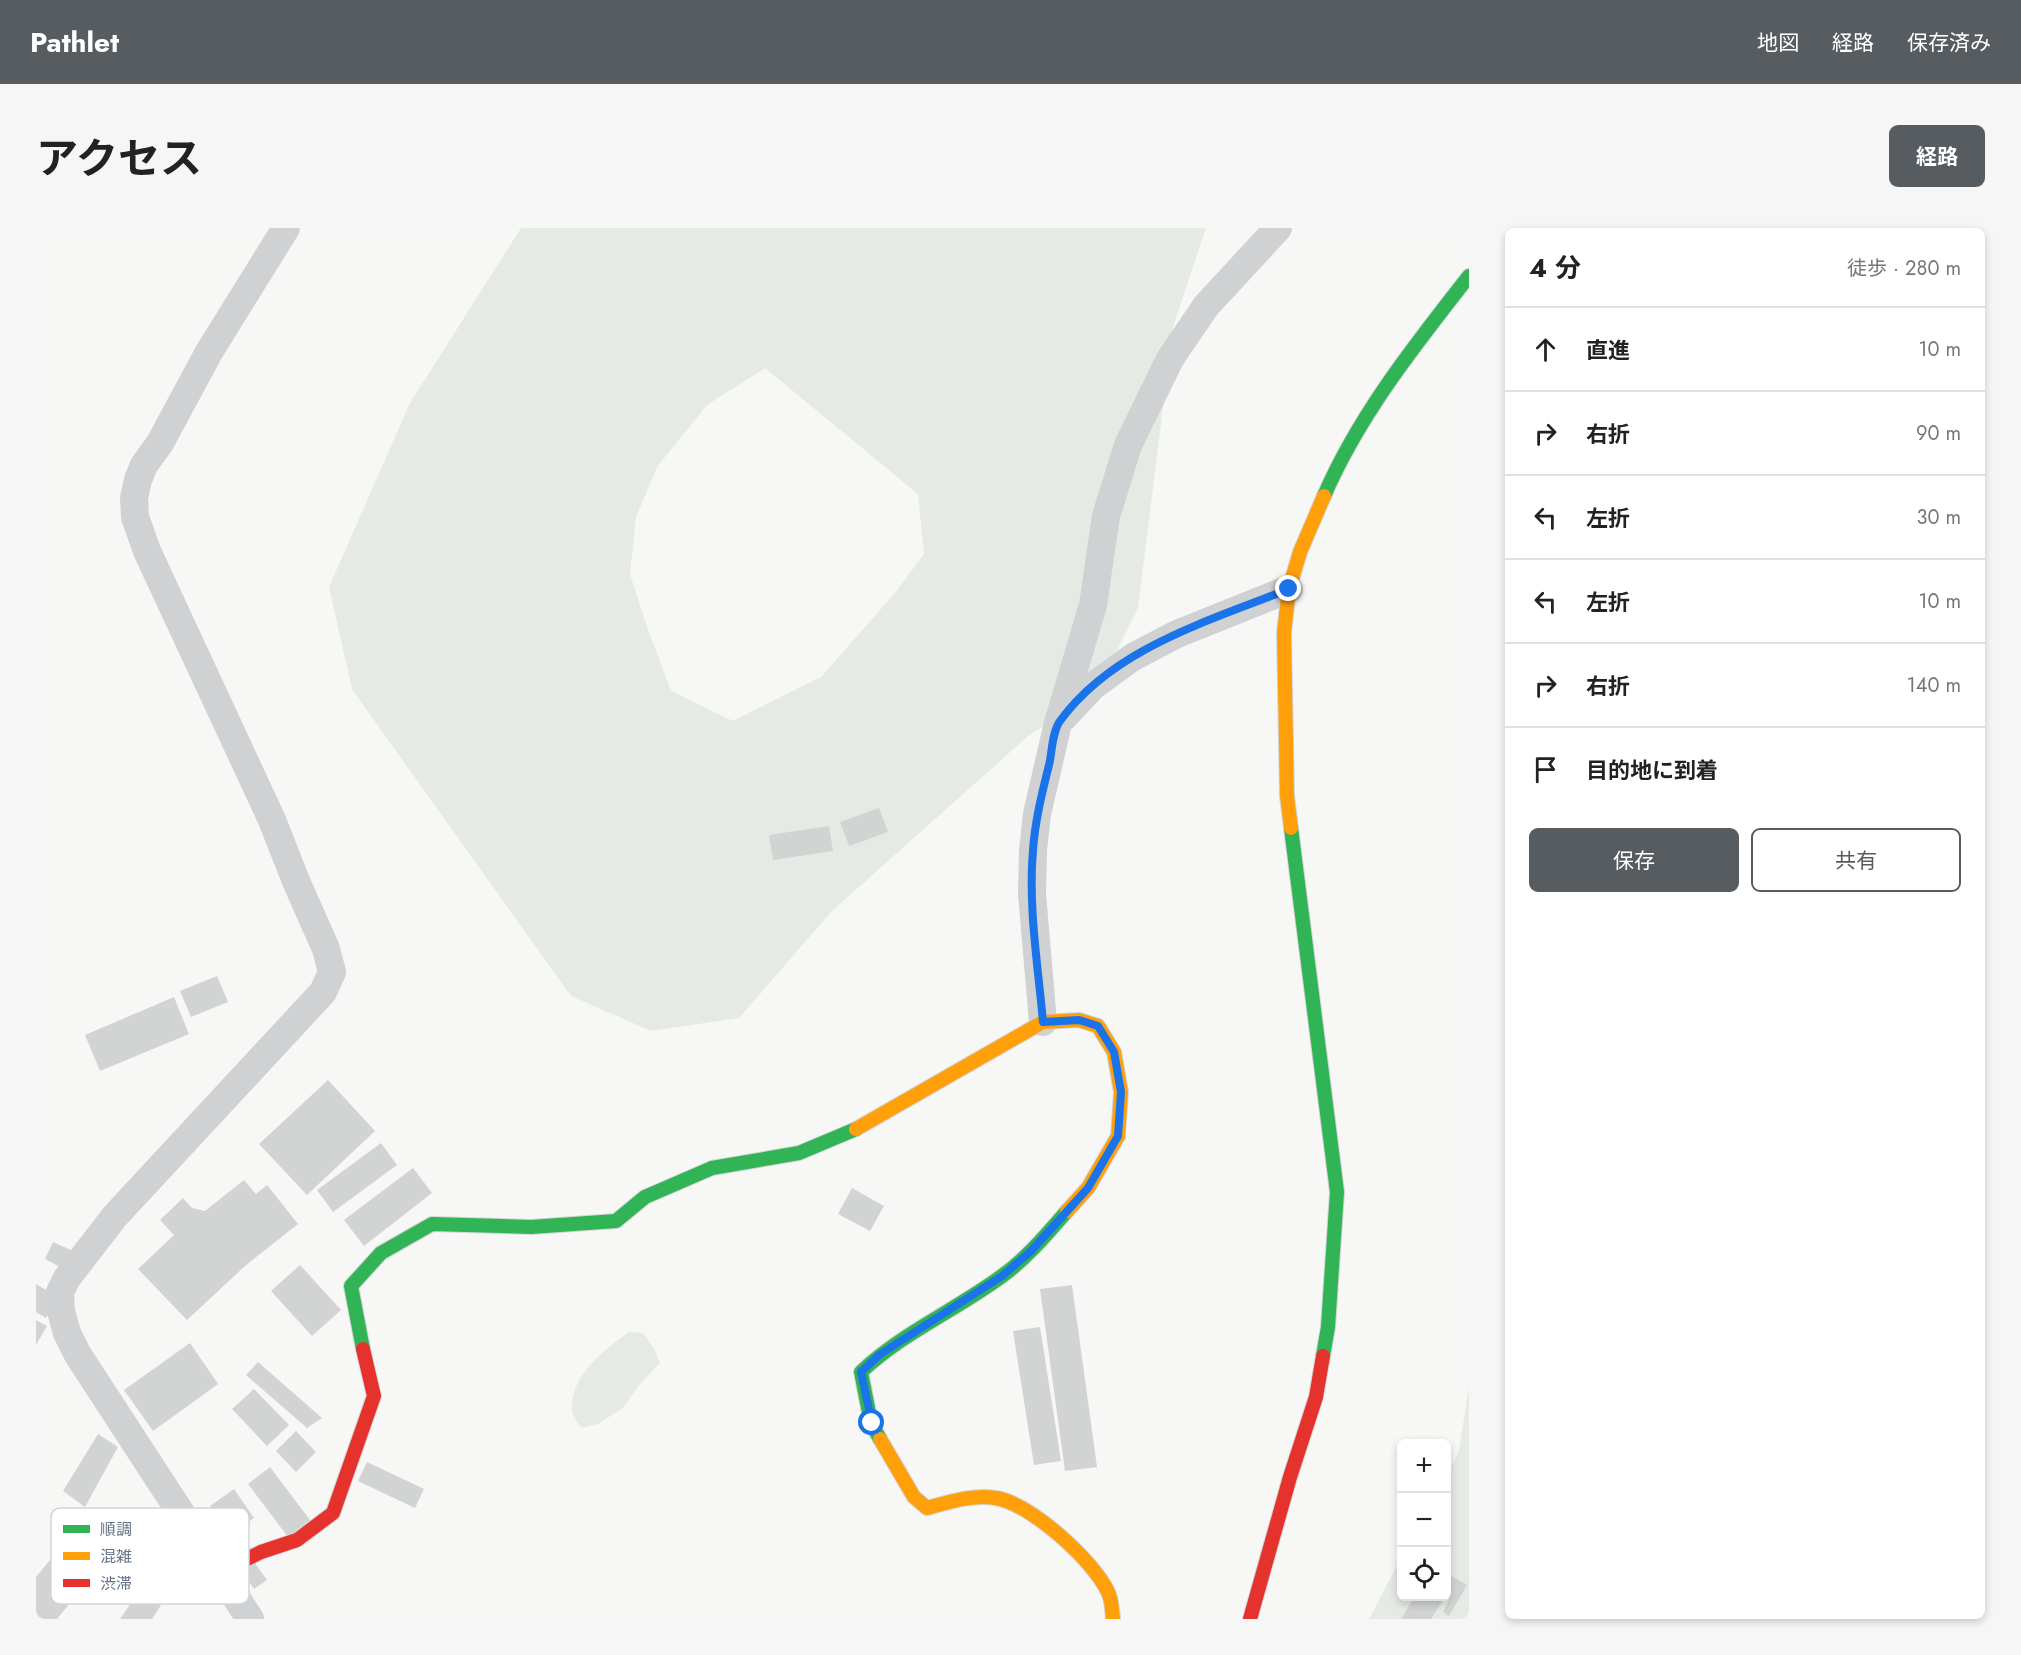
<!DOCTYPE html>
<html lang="ja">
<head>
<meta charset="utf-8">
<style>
	body { margin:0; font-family:Jost,"Noto Sans JP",sans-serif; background:#f6f6f6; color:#222 }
	.controls { position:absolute; right:18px; bottom:18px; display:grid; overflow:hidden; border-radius:9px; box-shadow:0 3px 9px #0003 }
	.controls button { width:54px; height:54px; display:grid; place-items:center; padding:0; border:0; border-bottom:2px solid #e0e0e0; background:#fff; color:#222; font:30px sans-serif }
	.stop { position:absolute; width:18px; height:18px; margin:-14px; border:4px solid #1a73e8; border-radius:50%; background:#fff }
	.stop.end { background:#1a73e8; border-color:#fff; box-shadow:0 2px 6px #0008 }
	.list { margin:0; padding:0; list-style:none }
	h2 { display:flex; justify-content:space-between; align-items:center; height:78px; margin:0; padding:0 24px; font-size:26px }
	h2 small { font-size:20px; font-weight:400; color:#767676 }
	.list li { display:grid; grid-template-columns:39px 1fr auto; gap:18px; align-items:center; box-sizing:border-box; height:84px; padding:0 24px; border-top:2px solid #e0e0e0 }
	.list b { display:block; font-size:22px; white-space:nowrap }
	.list em { font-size:20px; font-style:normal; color:#767676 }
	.actions { display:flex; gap:12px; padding:18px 24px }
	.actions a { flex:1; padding:14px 0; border:2px solid #575c61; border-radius:9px; text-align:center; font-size:21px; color:#575c61 }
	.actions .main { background:#575c61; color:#fff }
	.icon { flex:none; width:33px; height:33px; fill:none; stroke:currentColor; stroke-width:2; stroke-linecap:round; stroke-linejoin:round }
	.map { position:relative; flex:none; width:1433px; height:1391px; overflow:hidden; border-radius:9px }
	header { display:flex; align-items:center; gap:36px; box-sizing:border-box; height:84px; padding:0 30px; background:#575c61; color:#fff }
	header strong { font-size:28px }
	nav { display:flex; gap:33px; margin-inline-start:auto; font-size:21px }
	.intro { display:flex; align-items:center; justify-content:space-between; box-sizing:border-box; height:144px; padding:0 36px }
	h1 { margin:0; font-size:42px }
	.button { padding:15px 27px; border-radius:9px; background:#575c61; color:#fff; font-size:21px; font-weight:700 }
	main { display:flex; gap:36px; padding:0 36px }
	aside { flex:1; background:#fff; border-radius:9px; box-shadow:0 3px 9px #0003 }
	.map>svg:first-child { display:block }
</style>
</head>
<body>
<header>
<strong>Pathlet</strong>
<nav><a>地図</a><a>経路</a><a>保存済み</a></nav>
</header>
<div class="intro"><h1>アクセス</h1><a class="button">経路</a></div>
<main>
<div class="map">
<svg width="1433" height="1391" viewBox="0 0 1433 1391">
	<rect width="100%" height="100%" fill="#f7f7f6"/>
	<!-- green -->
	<path fill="#e6eae4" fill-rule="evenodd" d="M485 0H1170L1137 99 1102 380 1060 465 992 508 795 684 703 790 615 803 535 768 316 461 293 359 374 175ZM729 140 882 266 888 326 859 365 785 449 697 493 635 463 611 399 594 346 600 289 621 239 671 177Z
		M593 1104 607 1105 619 1122 624 1135 603 1157 588 1179 562 1196 545 1200C542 1195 537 1189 536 1183 534 1147 567 1123 593 1104Z
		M1433 1158V1391H1333L1365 1330 1366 1368H1410L1411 1247 1423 1223Z"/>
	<!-- building -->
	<path fill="#d2d3d3" d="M843 580 852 604 813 618 804 594Z
		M793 598 797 623 737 632 733 607Z
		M181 748 192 774 155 789 144 763Z
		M138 769 153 806 64 843 49 807Z
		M292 852 339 903 271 967 223 916Z
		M345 915 361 937 297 984 281 962Z
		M377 940 396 965 328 1018 308 992Z
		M208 952 220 966 231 957 262 996 209 1038 151 1092 102 1041 138 1007 124 992 147 970 156 980 169 983Z
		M816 960 848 978 834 1003 802 986Z
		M17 1014 37 1023 28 1041 9 1031Z
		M264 1037 305 1082 276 1108 235 1063Z
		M0 1056 22 1069 10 1090 0 1084Z
		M1036 1057 1061 1239 1029 1243 1004 1061Z
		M0 1092 11 1098 0 1117Z
		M1004 1099 1025 1233 998 1237 977 1103Z
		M154 1115 182 1156 117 1203 88 1162Z
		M222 1134 286 1190 271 1200 210 1147Z
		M218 1161 253 1197 231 1218 196 1181Z
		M260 1203 280 1224 260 1244 240 1223Z
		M62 1206 82 1219 49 1279 27 1263Z
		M331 1234 388 1261 379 1280 322 1253Z
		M234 1239 274 1292 252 1309 212 1256Z
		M198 1261 218 1290 195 1307 174 1278Z
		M27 1316 44 1330 35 1342 47 1350 54 1341 64 1349 57 1358 52 1353 21 1391H0V1349Z
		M218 1334 231 1352 218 1361 205 1342Z
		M1410 1345 1431 1357 1413 1388 1407 1384 1414 1370 1410 1368Z
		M104 1362 125 1377 116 1391H84Z
		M1379 1368H1401L1407 1372 1395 1391H1365Z"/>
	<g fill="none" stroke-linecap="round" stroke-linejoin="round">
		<defs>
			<path id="fast" d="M1288 268C1323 187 1379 117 1433 48
				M1255 600 1301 964 1292 1099 1287 1128
				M327 1121 315 1058 345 1025 396 996 495 999 580 993 609 969 676 940 763 925 820 901
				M844 1211 835 1195 825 1144C866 1105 920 1082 966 1048 991 1030 1011 1006 1031 983"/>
			<path id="slow" d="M1255 600 1251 568 1248 405 1253 361 1264 324 1288 268
				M820 901 1007 794 1043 792 1062 798 1078 824 1085 864 1082 908 1052 960 1031 983
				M844 1211 878 1269 891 1280C913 1274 937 1266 960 1270 995 1276 1057 1332 1072 1364 1076 1372 1076 1382 1077 1391"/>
			<path id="jam" d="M181 1340 203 1335 225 1324 261 1312 297 1285 338 1168 327 1121
				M1214 1391 1254 1249 1280 1169 1287 1128"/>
		</defs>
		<!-- fast casing -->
		<use href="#fast" stroke="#d3d5d6" stroke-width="16"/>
		<!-- slow casing -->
		<use href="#slow" stroke="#d3d5d6" stroke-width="16"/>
		<!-- jam casing -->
		<use href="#jam" stroke="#d3d5d6" stroke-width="16"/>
		<!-- street -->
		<path stroke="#d0d1d2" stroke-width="28" d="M1028 489 1057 458 1097 429 1141 406 1253 361
			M1007 794 996 666 997 622 1001 586 1022 495 1057 377 1070 288 1092 217 1134 131 1170 78 1242 0
			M214 1391 42 1127 31 1105 25 1083 24 1064 31 1050 79 988 287 764 296 744 290 721 260 653 236 592 111 323 99 289 98 270 102 252 108 237 124 215 173 124 250 0"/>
		<!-- fast -->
		<use href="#fast" stroke="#30b455" stroke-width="14"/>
		<!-- slow -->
		<use href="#slow" stroke="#ff9f0a" stroke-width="14"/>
		<!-- jam -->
		<use href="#jam" stroke="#e5322d" stroke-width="14"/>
	</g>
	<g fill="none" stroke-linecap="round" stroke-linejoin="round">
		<!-- route -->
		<path stroke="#1a73e8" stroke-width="8" d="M836 1195 825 1144 843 1127 966 1048 995 1023 1052 960 1082 908 1085 864 1078 824 1062 798 1043 792 1007 794C1002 737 992 679 997 622 999 593 1006 565 1013 537 1016 525 1016 504 1024 493 1077 420 1173 393 1253 361"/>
	</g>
	<!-- legend -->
	<rect x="15" y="1280" width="198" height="96" rx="9" fill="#fff" stroke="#d1d5db" stroke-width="1.5"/>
	<rect x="27" y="1297" width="27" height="8" fill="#30b455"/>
	<rect x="27" y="1324" width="27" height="8" fill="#ff9f0a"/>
	<rect x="27" y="1351" width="27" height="8" fill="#e5322d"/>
	<g font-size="16" fill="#657488">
		<text x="64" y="1307">順調</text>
		<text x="64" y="1334">混雑</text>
		<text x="64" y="1361">渋滞</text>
	</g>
</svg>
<div class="controls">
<button>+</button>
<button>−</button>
<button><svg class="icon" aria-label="locate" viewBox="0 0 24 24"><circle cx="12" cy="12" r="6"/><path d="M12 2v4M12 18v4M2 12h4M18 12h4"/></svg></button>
</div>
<div class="stop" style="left:836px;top:1195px"></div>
<div class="stop end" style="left:1253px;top:361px"></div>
</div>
<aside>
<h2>4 分<small>徒歩 · 280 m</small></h2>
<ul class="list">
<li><svg class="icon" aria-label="ahead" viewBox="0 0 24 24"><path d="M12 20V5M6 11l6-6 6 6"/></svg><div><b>直進</b></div><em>10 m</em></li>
<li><svg class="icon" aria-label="right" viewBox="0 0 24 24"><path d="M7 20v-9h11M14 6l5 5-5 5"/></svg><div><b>右折</b></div><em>90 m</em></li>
<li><svg class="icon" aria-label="left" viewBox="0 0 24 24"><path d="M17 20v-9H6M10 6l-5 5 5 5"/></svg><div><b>左折</b></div><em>30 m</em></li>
<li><svg class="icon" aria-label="left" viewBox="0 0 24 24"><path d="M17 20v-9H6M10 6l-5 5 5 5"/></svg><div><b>左折</b></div><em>10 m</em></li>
<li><svg class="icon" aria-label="right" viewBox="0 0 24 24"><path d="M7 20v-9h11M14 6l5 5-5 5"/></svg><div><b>右折</b></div><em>140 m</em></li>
<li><svg class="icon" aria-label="arrive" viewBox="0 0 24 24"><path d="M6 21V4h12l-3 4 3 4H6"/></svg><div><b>目的地に到着</b></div></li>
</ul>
<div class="actions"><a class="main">保存</a><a>共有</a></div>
</aside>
</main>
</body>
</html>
